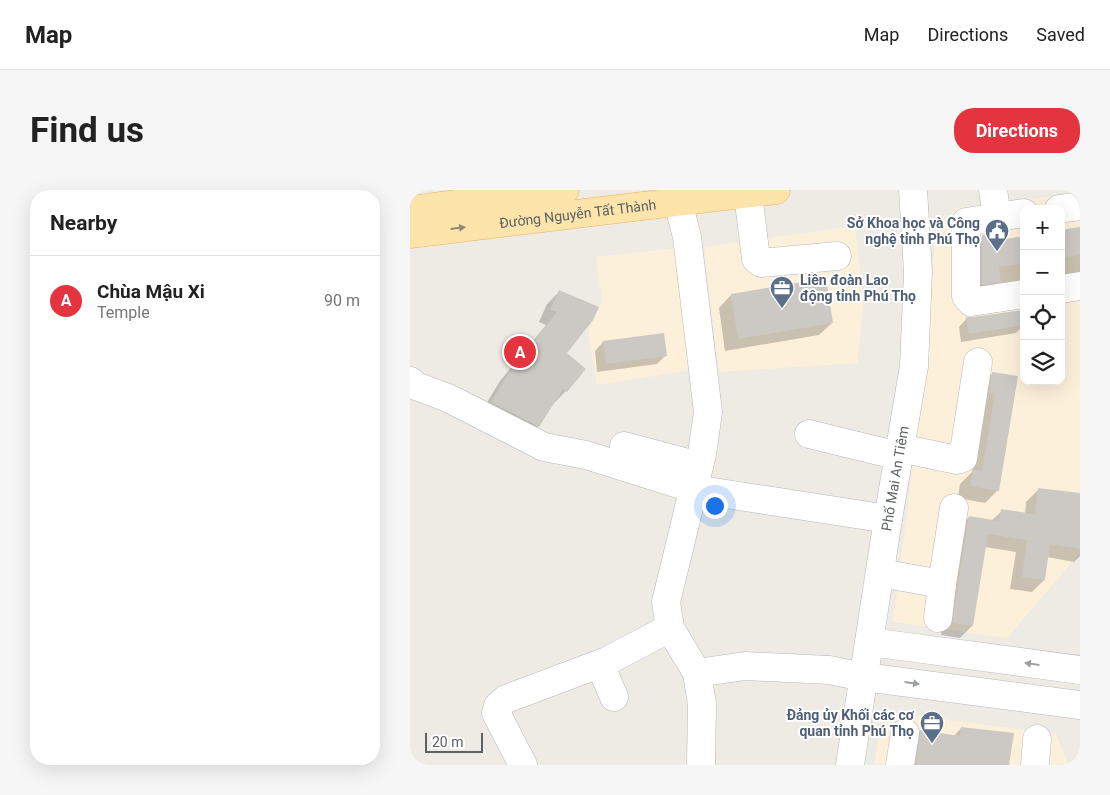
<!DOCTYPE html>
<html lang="en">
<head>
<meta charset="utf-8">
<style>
	body { margin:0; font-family:Roboto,sans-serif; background:#f6f6f6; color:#222 }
	.controls { position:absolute; right:15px; top:15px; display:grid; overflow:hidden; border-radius:10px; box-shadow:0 5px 20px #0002 }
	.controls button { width:45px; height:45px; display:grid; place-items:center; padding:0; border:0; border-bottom:1px solid #e0e0e0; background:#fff; color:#222; font:25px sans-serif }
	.scale { position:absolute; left:15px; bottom:12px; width:58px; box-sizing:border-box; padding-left:5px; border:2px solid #5c6165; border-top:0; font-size:14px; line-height:18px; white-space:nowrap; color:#5c6165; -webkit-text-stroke:4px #fff; paint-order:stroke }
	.you { position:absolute; left:304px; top:315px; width:18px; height:18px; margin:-12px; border:4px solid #fff; border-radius:50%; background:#1a73e8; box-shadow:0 0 0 8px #1a73e833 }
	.badge { display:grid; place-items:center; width:32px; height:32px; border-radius:50%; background:#e43440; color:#fff; font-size:16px; font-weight:700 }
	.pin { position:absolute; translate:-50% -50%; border:2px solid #fff; box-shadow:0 1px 5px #0006 }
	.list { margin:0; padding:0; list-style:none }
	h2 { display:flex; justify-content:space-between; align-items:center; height:65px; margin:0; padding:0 20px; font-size:21px }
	h2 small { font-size:16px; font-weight:400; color:#767676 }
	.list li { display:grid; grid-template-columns:32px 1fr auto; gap:15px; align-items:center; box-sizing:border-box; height:90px; padding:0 20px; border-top:1px solid #e0e0e0 }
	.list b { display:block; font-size:19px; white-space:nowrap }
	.list p { margin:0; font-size:16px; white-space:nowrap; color:#767676 }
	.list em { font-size:16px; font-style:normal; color:#767676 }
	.icon { flex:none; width:28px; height:28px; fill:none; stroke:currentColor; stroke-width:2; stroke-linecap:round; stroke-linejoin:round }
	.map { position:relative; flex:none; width:670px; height:575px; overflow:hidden; border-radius:20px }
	header { display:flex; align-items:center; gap:30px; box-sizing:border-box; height:70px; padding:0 25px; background:#fff; border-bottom:1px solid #e0e0e0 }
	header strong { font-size:24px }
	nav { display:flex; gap:28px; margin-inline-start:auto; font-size:18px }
	.intro { display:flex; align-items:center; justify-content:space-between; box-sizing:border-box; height:120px; padding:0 30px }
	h1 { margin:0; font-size:35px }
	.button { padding:12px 22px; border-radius:20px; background:#e43440; color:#fff; font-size:18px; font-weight:700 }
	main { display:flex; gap:30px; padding:0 30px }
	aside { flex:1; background:#fff; border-radius:20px; box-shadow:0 5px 20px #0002 }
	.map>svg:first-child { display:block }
</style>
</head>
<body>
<header>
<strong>Map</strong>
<nav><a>Map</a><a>Directions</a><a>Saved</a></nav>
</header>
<div class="intro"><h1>Find us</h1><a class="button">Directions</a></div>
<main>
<aside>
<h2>Nearby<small></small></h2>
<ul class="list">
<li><span class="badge">A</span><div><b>Chùa Mậu Xi</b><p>Temple</p></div><em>90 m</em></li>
</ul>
</aside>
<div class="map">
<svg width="670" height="575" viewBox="0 0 670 575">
	<rect width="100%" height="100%" fill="#eeebe4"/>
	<!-- commercial -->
	<path fill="#fdf0db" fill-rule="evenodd" d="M670 3V363L597 448 483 432 519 150 525 39 547 18ZM614 19H651V191H614Z
		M445 36 454 113 447 173 309 182 294 57Z
		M268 58 282 180 187 195 178 142 192 110 186 67Z
		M473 521 646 544 658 575H464Z"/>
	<!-- shadow -->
	<path fill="#0003" d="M670 38V96H651V41Z
		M572 47 584 53 614 48V112L556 110V63Z
		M149 102 155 163 156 201 144 213 128 236 116 248 70 224 90 191 136 135 129 132 137 114Z
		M321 105 422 133 409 145 315 161 309 118Z
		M614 127V135L606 143 551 152 549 137 557 128Z
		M193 152 255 166 247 174 187 182 185 161Z
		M583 183 607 187 588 300 575 313 548 308 550 294 562 282 573 215 570 196Z
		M628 300 670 305V366L664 372 637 367 634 390 622 402 600 399 606 362 575 357 562 436 550 448 531 445 547 339 559 327 581 331 592 321 615 324 616 312Z
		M551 538 598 575H496L499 553 510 541 544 546Z"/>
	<!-- building -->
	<path fill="#ccc8c4" d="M670 37V65L651 68V40Z
		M584 44 585 51 614 46V73L589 77 591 92 572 95V45Z
		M416 88 423 133 328 149 321 104Z
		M149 100 189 117 183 130 157 163 176 179 157 202 153 199 129 237 81 212 102 178 147 122 140 120Z
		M614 120V135L559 144 556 127H563Z
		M254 143 257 166 196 174 193 151Z
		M582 182 608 186 589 301 560 296 563 280 572 281 585 203 579 202Z
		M628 298 670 303V359L640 354 635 390 612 387 617 350 578 344 563 436 542 433 559 326 589 331 591 319 625 324Z
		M551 537 604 543 599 575H506L510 540 550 546Z"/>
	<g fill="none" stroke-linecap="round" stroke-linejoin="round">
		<defs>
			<g id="minor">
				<path d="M583 0 587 27"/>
				<path d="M338 4 346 69 351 73 427 66"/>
				<path d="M268 12 277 47 298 222 292 264 256 412 260 438 287 483 292 514 291 575"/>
				<path d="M649 19 670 16"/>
				<path d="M614 23 556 32V106L561 112 614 104"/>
				<path d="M651 99 670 96"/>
				<path d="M0 191 6 196 38 208 134 257 176 265 284 299 478 329"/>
				<path d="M399 244 489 266"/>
				<path d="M214 256 289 276"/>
				<path d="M490 258 547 270 553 268 568 172"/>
				<path d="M470 383 532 394 528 428"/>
				<path d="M532 394 544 318"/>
				<path d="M460 452 670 480"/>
				<path d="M190 474 204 507"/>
				<path d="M287 483 335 476 419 480 454 487 670 515"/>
				<path d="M113 575 86 523 88 516 96 509 197 471 260 438"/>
				<path id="s1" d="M440 575 478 329 504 176 508 82 503 0"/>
				<path d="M490 575 495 543"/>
				<path d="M625 575 627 549"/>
			</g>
			<g id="major">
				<path d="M0 20 155 0"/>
				<path id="s2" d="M0 44 366 0"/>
			</g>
		</defs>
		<!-- minor casing -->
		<use href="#minor" stroke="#b5b8bb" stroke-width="29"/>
		<!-- major casing -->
		<use href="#major" stroke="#eeb15e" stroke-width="29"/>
		<!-- minor -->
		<use href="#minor" stroke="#fff" stroke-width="28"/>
		<!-- major -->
		<use href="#major" stroke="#fde4ab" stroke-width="28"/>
	</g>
	<!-- one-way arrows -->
	<defs><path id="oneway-solid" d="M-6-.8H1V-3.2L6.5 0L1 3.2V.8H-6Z" transform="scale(1.25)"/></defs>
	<use fill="#8c887a" href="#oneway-solid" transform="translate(48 38) rotate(-7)"/>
	<g fill="#9da0a3">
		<use href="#oneway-solid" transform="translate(622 474) rotate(-172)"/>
		<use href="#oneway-solid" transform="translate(502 493) rotate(8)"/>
	</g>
	<!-- icons -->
	<defs>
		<symbol id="civic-pin" viewBox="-11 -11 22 30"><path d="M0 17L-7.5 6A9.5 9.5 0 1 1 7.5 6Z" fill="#5c6f8a" stroke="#fff"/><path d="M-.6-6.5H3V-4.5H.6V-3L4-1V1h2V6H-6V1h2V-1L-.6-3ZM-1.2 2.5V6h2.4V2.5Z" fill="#fff"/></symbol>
		<symbol id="office-pin" viewBox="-11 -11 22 30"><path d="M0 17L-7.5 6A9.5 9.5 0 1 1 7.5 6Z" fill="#5c6f8a" stroke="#fff"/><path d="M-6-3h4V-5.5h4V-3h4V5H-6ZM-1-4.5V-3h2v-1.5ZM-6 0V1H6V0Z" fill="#fff"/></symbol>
	</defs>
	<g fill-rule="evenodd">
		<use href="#civic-pin" x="573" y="27" width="28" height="38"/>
		<use href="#office-pin" x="358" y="84" width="28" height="38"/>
		<use href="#office-pin" x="508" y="519" width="28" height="38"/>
	</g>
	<g text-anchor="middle" stroke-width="4" stroke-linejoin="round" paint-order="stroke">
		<!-- street labels -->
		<g font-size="14" fill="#5c6165" stroke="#fff">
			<text dy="5" stroke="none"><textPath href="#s2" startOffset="169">Đường Nguyễn Tất Thành</textPath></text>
			<text dy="5" stroke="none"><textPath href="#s1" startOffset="290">Phố Mai An Tiêm</textPath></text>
		</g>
		<!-- service labels -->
		<g font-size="14" font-weight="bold" fill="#4e5e75" stroke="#fff" text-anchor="end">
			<text x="570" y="38">Sở Khoa học và Công<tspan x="570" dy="16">nghệ tỉnh Phú Thọ</tspan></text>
			<text x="390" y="95" text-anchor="start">Liên đoàn Lao<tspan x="390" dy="16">động tỉnh Phú Thọ</tspan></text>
			<text x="504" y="530">Đảng ủy Khối các cơ<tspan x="504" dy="16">quan tỉnh Phú Thọ</tspan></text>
		</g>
	</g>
</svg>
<div class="controls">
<button>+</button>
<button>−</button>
<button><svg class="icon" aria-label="locate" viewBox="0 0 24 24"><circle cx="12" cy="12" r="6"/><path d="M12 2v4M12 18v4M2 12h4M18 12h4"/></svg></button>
<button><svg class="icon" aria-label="layers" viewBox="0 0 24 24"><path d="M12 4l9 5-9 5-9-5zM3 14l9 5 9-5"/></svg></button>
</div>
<div class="scale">20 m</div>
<div class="you"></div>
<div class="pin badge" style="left:110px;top:162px">A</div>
</div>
</main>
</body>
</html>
